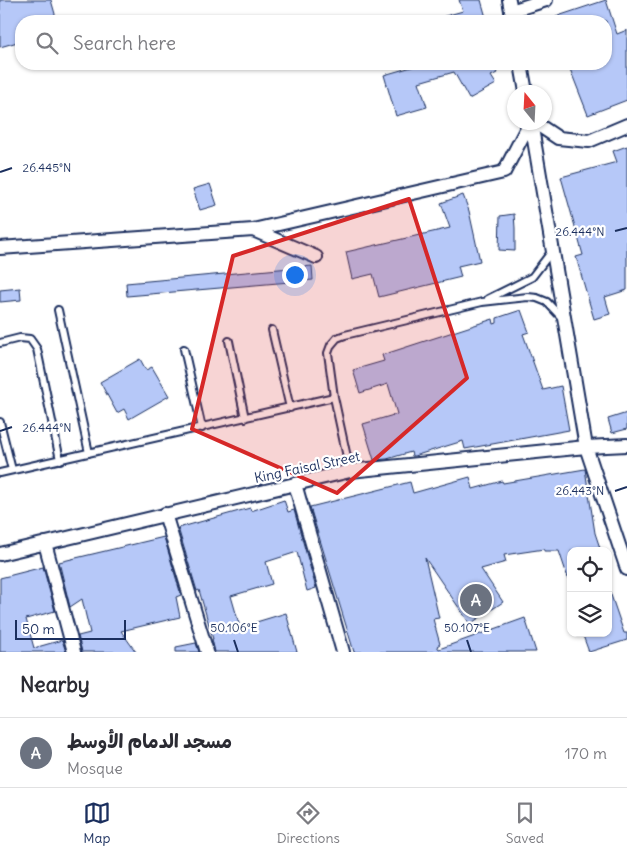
<!DOCTYPE html>
<html lang="en">
<head>
<meta charset="utf-8">
<style>
	body { margin:0; font-family:Delius,"Playpen Sans Arabic",sans-serif; background:#f2f2f3; color:#2b2b33 }
	.controls { position:absolute; right:15px; bottom:15px; display:grid; overflow:hidden; border-radius:10px; box-shadow:0 1px 4px #0004 }
	.controls button { width:45px; height:45px; display:grid; place-items:center; padding:0; border:0; border-bottom:1px solid #e1e1e2; background:#fff; color:#2b2b33; font:25px sans-serif }
	.compass { position:absolute; left:507px; top:85px; width:45px; height:45px; border-radius:50%; background:#fff; box-shadow:0 1px 4px #0004; rotate:342deg }
	.scale { position:absolute; left:15px; bottom:12px; width:111px; box-sizing:border-box; padding-left:5px; border:2px solid #1b2f5e; border-top:0; font-size:14px; line-height:18px; white-space:nowrap; color:#1b2f5e; -webkit-text-stroke:4px #fff; paint-order:stroke }
	.you { position:absolute; left:294px; top:274px; width:18px; height:18px; margin:-12px; border:4px solid #fff; border-radius:50%; background:#1a73e8; box-shadow:0 0 0 8px #1a73e833 }
	.badge { display:grid; place-items:center; width:32px; height:32px; border-radius:50%; background:#1b2f5e; color:#fff; font-size:16px; font-weight:700 }
	.pin { position:absolute; translate:-50% -50%; border:2px solid #fff; box-shadow:0 1px 5px #0006 }
	.list { margin:0; padding:0; list-style:none }
	h2 { display:flex; justify-content:space-between; align-items:center; height:65px; margin:0; padding:0 20px; font-size:21px }
	h2 small { font-size:16px; font-weight:400; color:#7c7c81 }
	.list li { display:grid; grid-template-columns:32px 1fr auto; gap:15px; align-items:center; box-sizing:border-box; height:70px; padding:0 20px; border-top:1px solid #e1e1e2 }
	.list b { display:block; font-size:19px; white-space:nowrap }
	.list p { margin:0; font-size:16px; white-space:nowrap; color:#7c7c81 }
	.list em { font-size:16px; font-style:normal; color:#7c7c81 }
	.icon { flex:none; width:28px; height:28px; fill:none; stroke:currentColor; stroke-width:2; stroke-linecap:round; stroke-linejoin:round }
	.map { position:relative; flex:none; width:627px; height:652px; overflow:hidden }
	.search { position:absolute; background:#fff; box-shadow:0 1px 4px #0004; left:15px; right:15px; top:15px; height:55px; display:flex; align-items:center; gap:12px; box-sizing:border-box; padding:0 18px; border-radius:20px; color:#7c7c81; font-size:19px }
	.sheet { height:135px; background:#fff }
	nav { display:flex; justify-content:space-around; align-items:center; box-sizing:border-box; height:70px; border-top:1px solid #e1e1e2; background:#fff; font-size:14px; color:#7c7c81 }
	nav a { display:grid; justify-items:center; gap:2px }
	nav .on { color:#1b2f5e }
	.map>svg:first-child { display:block }
</style>
</head>
<body>
<div class="map">
<svg width="627" height="652" viewBox="0 0 627 652">
	<rect width="100%" height="100%" fill="#fff"/>
	<filter id="ink" filterUnits="userSpaceOnUse"><feTurbulence type="fractalNoise" baseFrequency=".02" numOctaves="2"/><feDisplacementMap in="SourceGraphic" scale="10" xChannelSelector="R" yChannelSelector="G"/><feConvolveMatrix kernelMatrix="1 2 1 2 8 2 1 2 1" color-interpolation-filters="sRGB"/></filter>
	<g filter="url(#ink)">
		<!-- building -->
		<path fill="#b6c8f8" stroke="#1b2f5e" d="M0 0H51L57 21H21V41L0 47Z
			M459 0H481L487 21H438V18L463 11Z
			M606 0 617 34 627 30V100L588 115 568 64H606V21H550L549 19Z
			M422 64H493L497 73 491 76 496 84 469 99 454 72 419 82 427 107 396 116 384 75Z
			M627 146V290L605 297 610 314 594 319 576 257 583 255 561 177 617 162 613 151Z
			M210 184 217 205 200 210 193 189Z
			M463 195 469 211 480 261 458 266 461 277 379 297 373 274 352 279 346 252 450 228 441 203Z
			M514 214 515 228V251L499 250 500 216Z
			M312 266 313 280 127 296 126 283Z
			M20 288 21 300 0 302V290Z
			M521 310 529 332 523 334 543 390 561 386 569 430 465 449 463 441 414 456H412L411 452 387 459 374 460 363 424 397 414 388 384 360 393 353 370 384 361 382 355 493 319 494 324 497 323V318Z
			M140 359 146 370 152 367 169 396 129 419 124 409 117 413 100 382Z
			M627 413V429L612 433 608 419Z
			M585 469 595 533 601 551H571V578H568L559 551H544V549L504 555 506 562 481 569 503 602 470 624 425 558 439 618 433 619 440 644 437 646 439 649 525 618 536 652H354L310 507 410 482 413 493 470 477 473 489 502 481 503 483Z
			M284 500 288 512 294 510 316 588 307 591 297 552 266 562 272 584 231 596 240 627 286 613 297 652H215L212 639H213L199 590 197 591 178 528 250 508 251 511Z
			M164 537 181 595 176 597 180 617 121 631 136 652H82L78 636 90 633 82 599 70 607 59 562Z
			M43 567 55 611 26 619 34 648 62 640 66 652H0V578Z
			M608 592H610L624 633H627V640L589 652 582 633H608Z
			M196 643 199 652H176V647Z"/>
		<g fill="none" stroke-linecap="round" stroke-linejoin="round">
			<defs>
				<path id="lane" d="M488 299 532 277 552 251
					M58 310 89 453
					M272 330 290 408
					M229 341 245 418
					M0 343 20 338 30 339 37 349 60 460
					M184 349 202 428
					M0 422 12 470
					M350 471 334 397 328 353 331 345 337 338 345 335 482 302 528 297 537 298 547 302 561 317
					M0 473 334 397"/>
				<path id="street" d="M509 0 513 21
					M511 11 546 0
					M521 64 526 92
					M531 122 586 447 627 569
					M534 122 558 138 589 141 627 125
					M253 230 316 257
					M0 248 253 230 504 172 530 122
					M295 484 343 652
					M165 514 207 652
					M45 543 74 652
					M0 554 350 471 586 447 627 445"/>
			</defs>
			<!-- lane casing -->
			<use href="#lane" stroke="#1b2f5e" stroke-width="10"/>
			<!-- street casing -->
			<use href="#street" stroke="#1b2f5e" stroke-width="16"/>
			<!-- lane -->
			<use href="#lane" stroke="#fff" stroke-width="6"/>
			<!-- street -->
			<use href="#street" stroke="#fff" stroke-width="12"/>
		</g>
	</g>
	<!-- marked area -->
	<path fill="#d62828" fill-opacity="0.2" stroke="#d62828" stroke-width="4" stroke-linejoin="round" d="M409 199 467 378 337 493 192 429 233 256Z"/>
	<!-- ticks -->
	<path fill="none" stroke="#1b2f5e" stroke-width="2" d="M0 172 12 168M615 231 627 228M0 431 12 427M615 491 627 487M234 640 238 652M467 640 471 652"/>
	<g text-anchor="middle" stroke-width="4.5" stroke-linejoin="round" paint-order="stroke">
		<!-- street labels -->
		<g font-size="14" fill="#1b2f5e" stroke="#fff">
			<text transform="translate(307 467) rotate(-12)" y="5">King Faisal Street</text>
		</g>
	</g>
	<g font-size="12" text-anchor="middle" fill="#1b2f5e" stroke="#fff" stroke-width="4.5" stroke-linejoin="round" paint-order="stroke">
		<text x="47" y="172">26.445°N</text>
		<text x="580" y="236">26.444°N</text>
		<text x="47" y="432">26.444°N</text>
		<text x="580" y="495">26.443°N</text>
		<text x="234" y="632">50.106°E</text>
		<text x="467" y="632">50.107°E</text>
	</g>
</svg>
<div class="controls">
<button><svg class="icon" aria-label="locate" viewBox="0 0 24 24"><circle cx="12" cy="12" r="6"/><path d="M12 2v4M12 18v4M2 12h4M18 12h4"/></svg></button>
<button><svg class="icon" aria-label="layers" viewBox="0 0 24 24"><path d="M12 4l9 5-9 5-9-5zM3 14l9 5 9-5"/></svg></button>
</div>
<svg class="compass" viewBox="-18 -18 36 36"><path d="M0-13l5 13h-10z" fill="#e53935"/><path d="M0 13l5-13h-10z" fill="#7c7c81"/></svg>
<div class="scale">50 m</div>
<div class="you"></div>
<div class="pin badge" style="left:476px;top:600px;background:#6b7280">A</div>
<div class="search"><svg class="icon" aria-label="search" viewBox="0 0 24 24"><circle cx="10" cy="10" r="6"/><path d="M15 15l6 6"/></svg>Search here</div>
</div>
<section class="sheet">
<h2>Nearby<small></small></h2>
<ul class="list">
<li><span class="badge" style="background:#6b7280">A</span><div><b>مسجد الدمام الأوسط</b><p>Mosque</p></div><em>170 m</em></li>
</ul>
</section>
<nav>
<a class="on"><svg class="icon" aria-label="map" viewBox="0 0 24 24"><path d="M3 6l6-2 6 2 6-2v14l-6 2-6-2-6 2zM9 4v14M15 6v14"/></svg>Map</a>
<a><svg class="icon" aria-label="directions" viewBox="0 0 24 24"><path d="M12 3l9 9-9 9-9-9zM9 14v-3h6M13 9l2 2-2 2"/></svg>Directions</a>
<a><svg class="icon" aria-label="saved" viewBox="0 0 24 24"><path d="M7 4h10v16l-5-4-5 4z"/></svg>Saved</a>
</nav>
</body>
</html>
